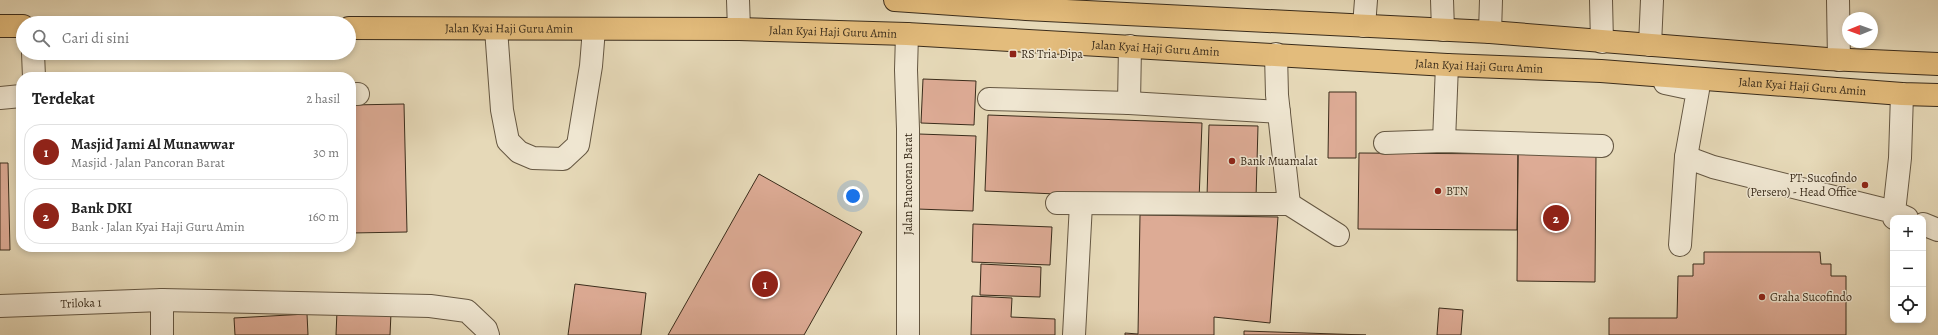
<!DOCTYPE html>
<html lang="id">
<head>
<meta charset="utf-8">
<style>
	body { margin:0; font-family:Alegreya,serif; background:#f2f2f2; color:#222 }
	.controls { position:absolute; right:12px; bottom:12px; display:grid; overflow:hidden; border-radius:8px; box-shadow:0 2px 6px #0003 }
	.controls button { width:36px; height:36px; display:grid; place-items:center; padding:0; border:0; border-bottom:1px solid #e0e0e0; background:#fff; color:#222; font:20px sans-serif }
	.compass { position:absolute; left:1842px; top:12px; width:36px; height:36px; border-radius:50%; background:#fff; box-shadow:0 2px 6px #0003; rotate:269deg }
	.you { position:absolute; left:853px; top:196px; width:14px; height:14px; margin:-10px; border:3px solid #fff; border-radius:50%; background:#1a73e8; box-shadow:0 0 0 6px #1a73e833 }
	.badge { display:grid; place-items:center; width:26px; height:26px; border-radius:50%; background:#8f2418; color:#fff; font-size:13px; font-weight:700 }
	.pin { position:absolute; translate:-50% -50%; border:2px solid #fff; box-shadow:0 1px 4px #0006 }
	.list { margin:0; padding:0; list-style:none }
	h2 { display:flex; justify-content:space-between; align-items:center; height:52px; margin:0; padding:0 16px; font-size:17px }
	h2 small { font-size:13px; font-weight:400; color:#767676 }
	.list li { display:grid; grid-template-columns:26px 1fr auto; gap:12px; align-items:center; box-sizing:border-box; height:56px; margin:0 8px 8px; padding:0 8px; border:1px solid #e0e0e0; border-radius:16px }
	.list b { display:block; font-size:15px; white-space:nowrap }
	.list p { margin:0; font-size:13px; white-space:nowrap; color:#767676 }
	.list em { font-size:13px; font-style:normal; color:#767676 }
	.icon { flex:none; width:22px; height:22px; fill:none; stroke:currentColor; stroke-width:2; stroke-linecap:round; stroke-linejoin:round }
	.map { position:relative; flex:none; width:1938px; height:335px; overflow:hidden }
	.search { position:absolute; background:#fff; box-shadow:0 2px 6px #0003; left:16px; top:16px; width:340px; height:44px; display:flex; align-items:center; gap:10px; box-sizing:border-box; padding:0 14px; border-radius:22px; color:#767676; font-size:15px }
	.panel { position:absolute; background:#fff; box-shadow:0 2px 6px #0003; left:16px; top:72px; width:340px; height:180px; border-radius:16px }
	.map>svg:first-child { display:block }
</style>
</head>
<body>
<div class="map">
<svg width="1938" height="335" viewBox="0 0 1938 335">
	<rect width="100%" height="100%" fill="#e6d9b8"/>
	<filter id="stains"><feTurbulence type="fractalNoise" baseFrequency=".005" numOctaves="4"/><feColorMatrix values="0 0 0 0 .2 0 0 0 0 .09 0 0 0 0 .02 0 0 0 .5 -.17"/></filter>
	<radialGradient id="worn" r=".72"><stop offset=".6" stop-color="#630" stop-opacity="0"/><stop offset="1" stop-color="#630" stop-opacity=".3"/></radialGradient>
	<!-- building -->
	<path fill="#ddab95" stroke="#3a2c1b" d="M923 79 976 81 974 125 921 123Z
		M1329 92H1356V158H1328Z
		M404 104 407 232 351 233V105Z
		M988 115 1202 123 1199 200 985 191Z
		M1209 125 1258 126 1256 198 1207 197Z
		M919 134 976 136 973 211 917 209Z
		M1359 153 1518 154 1517 230 1358 229Z
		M1518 154 1596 155 1595 282 1517 281Z
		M0 163H8L10 250H0Z
		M759 174 862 232 804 335H668Z
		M1140 215 1278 217 1270 323 1214 317V335H1125V333L1138 334Z
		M973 224 1052 227 1050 265 972 262Z
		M1704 252H1820L1821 264H1831V276H1846V335H1609V318H1677L1678 276H1693V264H1704Z
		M981 264 1041 267 1040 297 980 295Z
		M575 284 646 293 641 335H568Z
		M972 296 1012 298 1011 317 1055 319V335H971Z
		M1439 308 1463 310 1461 335H1437Z
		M337 311 391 313 390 335H336Z
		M307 314 308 335H235L234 318Z
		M1244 331 1366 335H1244Z"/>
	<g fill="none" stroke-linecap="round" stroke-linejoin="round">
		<defs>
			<g id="minor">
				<path d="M738 0 739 29"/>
				<path d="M1442 0 1443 30"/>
				<path d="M1601 0 1602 42"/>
				<path d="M1838 0 1839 60"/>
				<path d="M1364 26 1366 0"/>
				<path d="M496 29 502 110 508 141 519 152 533 158 563 159 578 145 591 66 594 29"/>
				<path d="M1490 32 1491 0"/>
				<path d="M907 34 906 70 908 129V335"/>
				<path d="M1650 45 1652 0"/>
				<path d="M33 53 34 77"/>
				<path d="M1276 54 1277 95 1289 204"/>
				<path d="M1665 83 1698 90 1686 157 1680 245"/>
				<path d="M351 94H358"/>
				<path d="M1902 94 1900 158 1894 212 1907 218"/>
				<path d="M0 98 21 96"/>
				<path d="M989 99 1129 103 1279 112"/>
				<path d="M1129 103 1130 46"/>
				<path d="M1444 141 1447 65"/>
				<path d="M1385 143 1444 141 1602 146"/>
				<path d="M1686 157 1713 167 1894 212V218"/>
				<path d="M1057 203 1289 204 1338 235"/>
				<path d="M1923 224 1938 230"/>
				<path d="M162 300V335"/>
				<path id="s1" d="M0 306 162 300 430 306 467 311 486 329 488 335"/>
				<path d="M1074 335 1081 204"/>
			</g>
			<g id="major">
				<path d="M895 0 1026 9 1490 32 1827 59 1938 64"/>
				<path d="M0 26H23"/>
				<path id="s2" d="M349 28 739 29 907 34 1447 65 1601 71 1902 94 1938 95"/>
			</g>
		</defs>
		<!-- minor casing -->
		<use href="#minor" stroke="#655742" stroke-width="24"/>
		<!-- major casing -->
		<use href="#major" stroke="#3a2c1b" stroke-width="24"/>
		<!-- minor -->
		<use href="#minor" stroke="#efe6d1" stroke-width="22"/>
		<!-- major -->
		<use href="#major" stroke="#e3bc7c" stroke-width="22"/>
	</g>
	<!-- markers -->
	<g fill="#8f2418" stroke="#efe6d1" stroke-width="1.5">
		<rect x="1009" y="50" width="8" height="8" rx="2"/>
		<circle cx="1232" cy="161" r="4"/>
		<circle cx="1865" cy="185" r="4"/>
		<circle cx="1438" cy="191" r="4"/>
		<circle cx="1762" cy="297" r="4"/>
	</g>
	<g text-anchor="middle" stroke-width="3" stroke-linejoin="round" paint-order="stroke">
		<!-- street labels -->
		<g font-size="12" fill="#3a2c1b" stroke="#efe6d1">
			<text dy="4" stroke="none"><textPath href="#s2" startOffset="160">Jalan Kyai Haji Guru Amin</textPath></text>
			<text dy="4" stroke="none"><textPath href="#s2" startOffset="484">Jalan Kyai Haji Guru Amin</textPath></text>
			<text dy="4" stroke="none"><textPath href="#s2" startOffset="807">Jalan Kyai Haji Guru Amin</textPath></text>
			<text dy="4" stroke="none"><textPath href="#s2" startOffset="1131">Jalan Kyai Haji Guru Amin</textPath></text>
			<text dy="4" stroke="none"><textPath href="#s2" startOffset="1455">Jalan Kyai Haji Guru Amin</textPath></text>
			<text transform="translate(908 184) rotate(-90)" y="4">Jalan Pancoran Barat</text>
			<text dy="4" stroke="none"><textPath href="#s1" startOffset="81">Triloka 1</textPath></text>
		</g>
		<!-- poi labels -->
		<g font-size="12" fill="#3a2c1b" stroke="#efe6d1" text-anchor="start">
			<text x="1021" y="58">RS Tria Dipa</text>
			<text x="1240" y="165">Bank Muamalat</text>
			<text x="1857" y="182" text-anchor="end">PT. Sucofindo<tspan x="1857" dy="14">(Persero) - Head Office</tspan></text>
			<text x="1446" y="195">BTN</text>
			<text x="1770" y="301">Graha Sucofindo</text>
		</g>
	</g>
	<rect width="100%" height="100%" filter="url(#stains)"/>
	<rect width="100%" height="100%" fill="url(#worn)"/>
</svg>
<div class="controls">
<button>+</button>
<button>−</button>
<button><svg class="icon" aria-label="locate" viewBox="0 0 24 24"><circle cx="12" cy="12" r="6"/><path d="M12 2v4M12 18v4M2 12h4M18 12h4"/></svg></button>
</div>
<svg class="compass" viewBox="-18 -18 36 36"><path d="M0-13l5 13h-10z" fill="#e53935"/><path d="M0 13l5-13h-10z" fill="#767676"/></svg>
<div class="you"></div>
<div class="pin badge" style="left:765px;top:284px">1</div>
<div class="pin badge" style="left:1556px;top:218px">2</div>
<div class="search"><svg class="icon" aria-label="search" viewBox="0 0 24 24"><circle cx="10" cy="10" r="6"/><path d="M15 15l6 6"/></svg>Cari di sini</div>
<section class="panel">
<h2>Terdekat<small>2 hasil</small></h2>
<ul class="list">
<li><span class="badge">1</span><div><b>Masjid Jami Al Munawwar</b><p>Masjid · Jalan Pancoran Barat</p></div><em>30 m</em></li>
<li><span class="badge">2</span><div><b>Bank DKI</b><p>Bank · Jalan Kyai Haji Guru Amin</p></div><em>160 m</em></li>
</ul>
</section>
</div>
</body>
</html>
